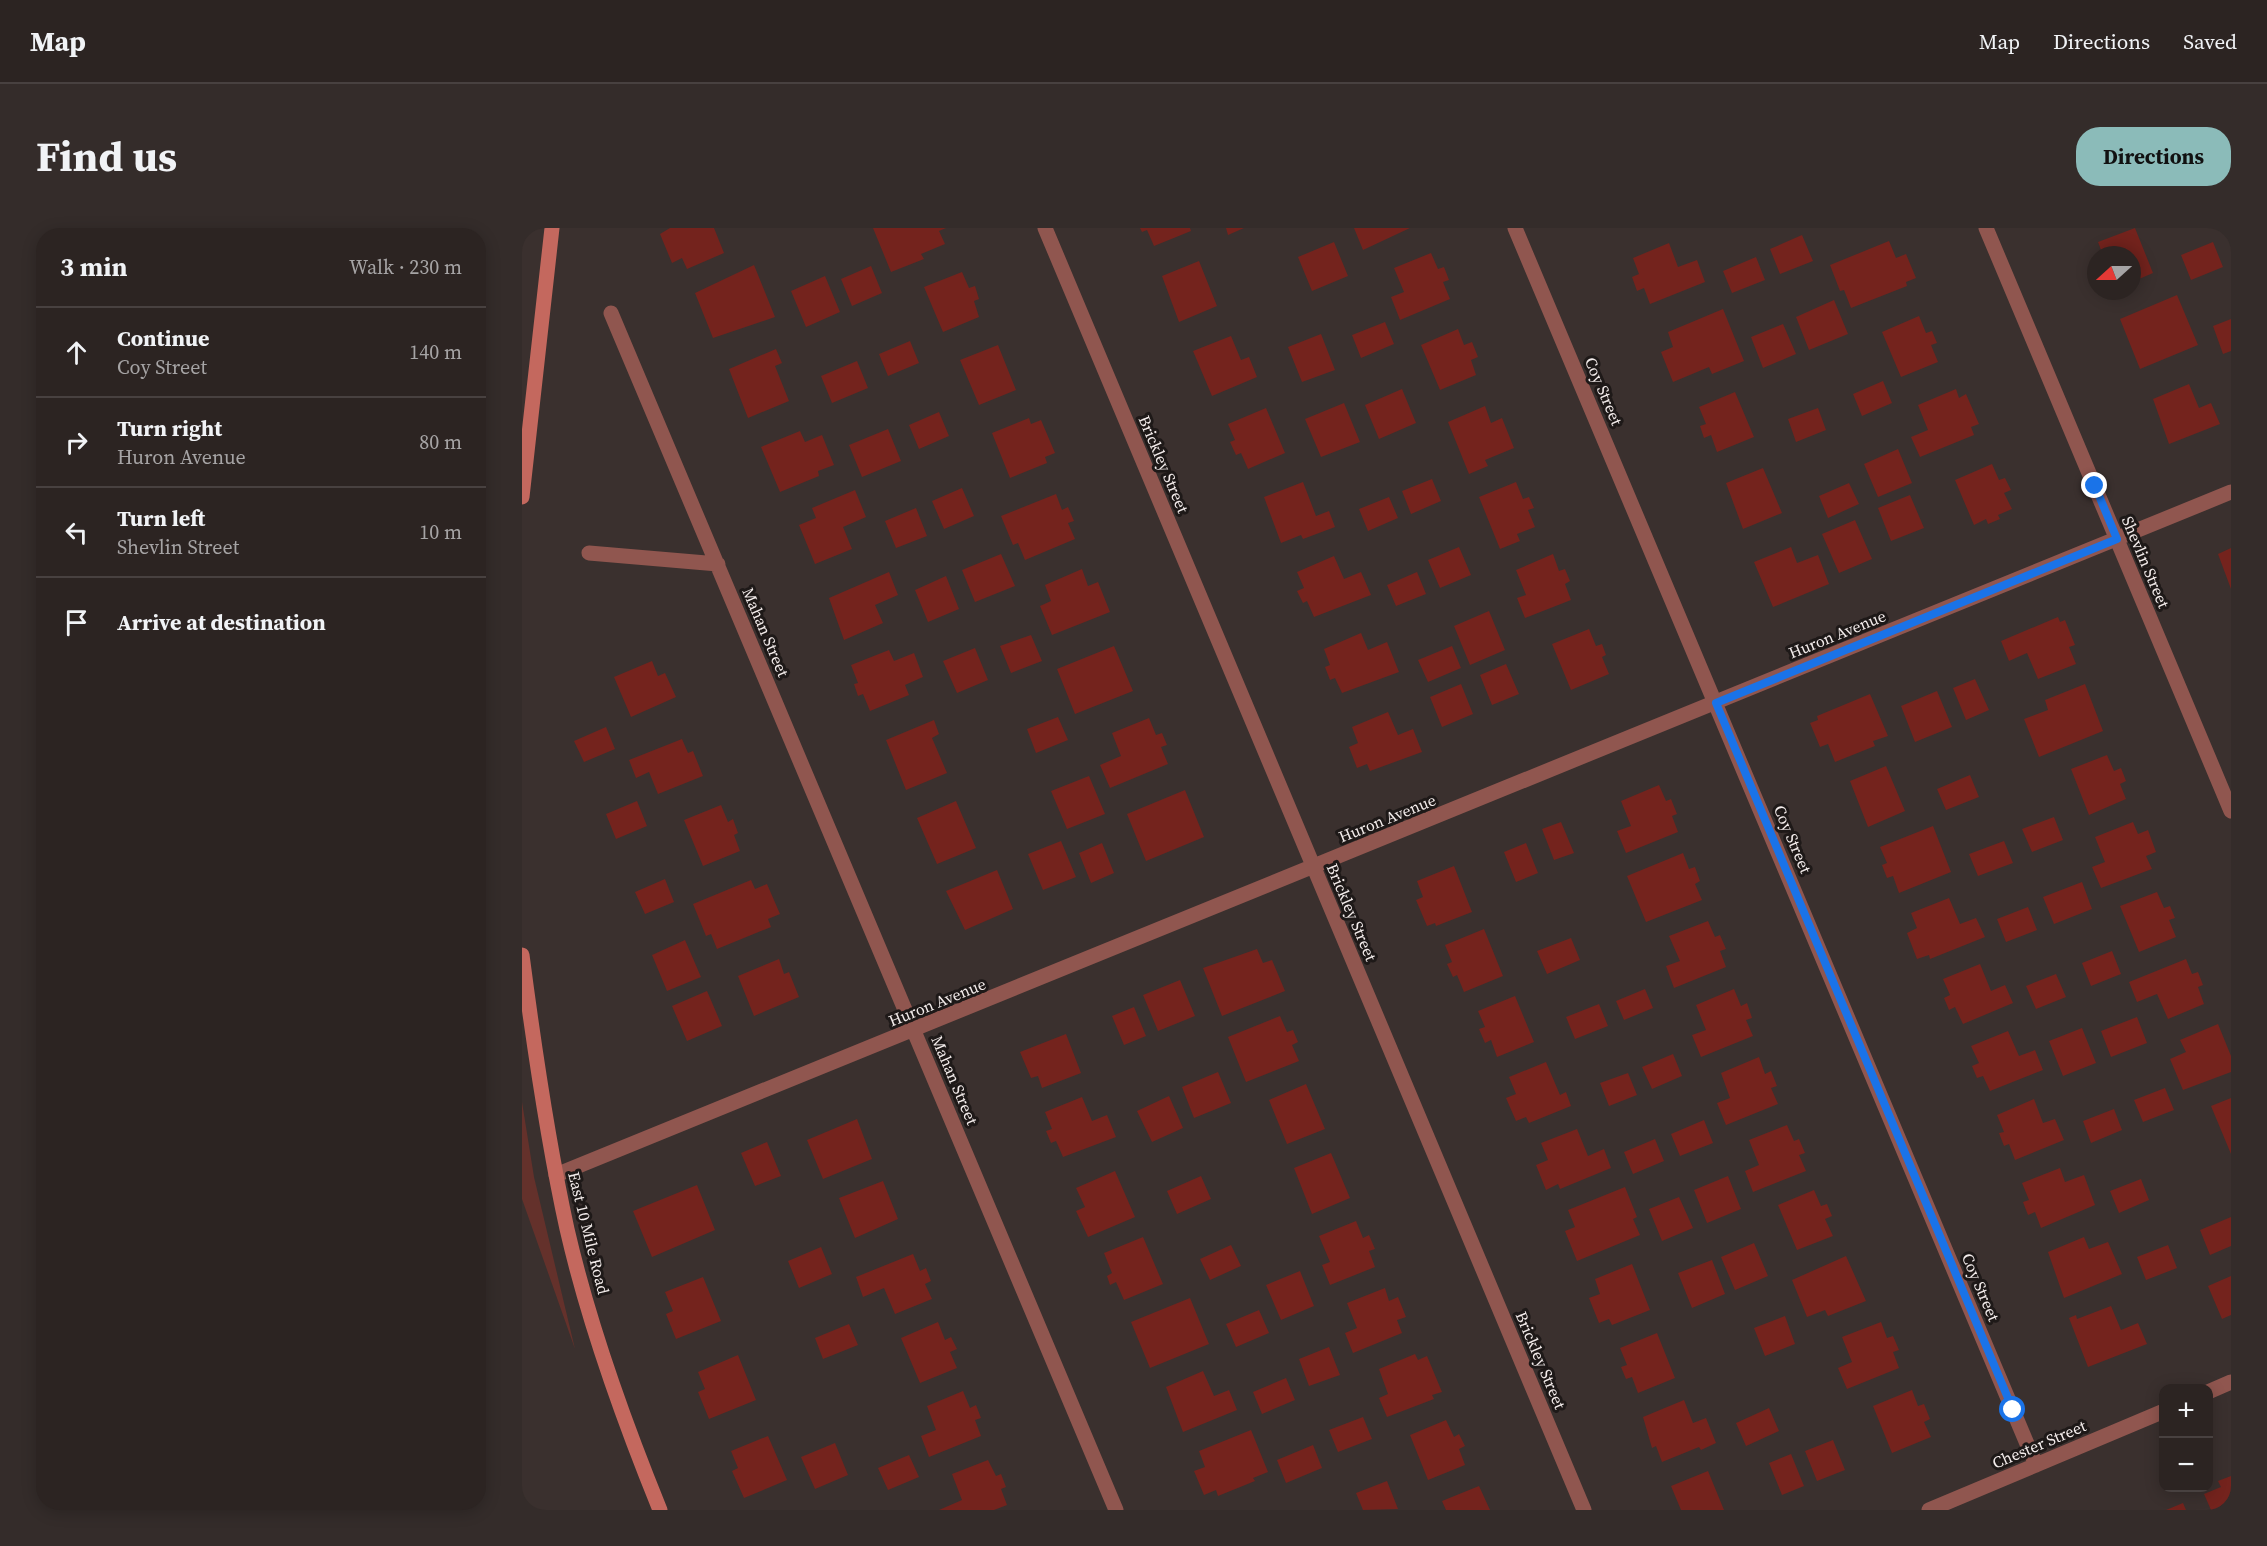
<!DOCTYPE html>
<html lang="en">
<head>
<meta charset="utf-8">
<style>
	body { margin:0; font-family:"Source Serif 4",serif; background:#342c2a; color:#f1f3f6 }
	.controls { position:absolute; right:18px; bottom:18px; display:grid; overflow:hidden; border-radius:12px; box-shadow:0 3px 15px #0003 }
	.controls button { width:54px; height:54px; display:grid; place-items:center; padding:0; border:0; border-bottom:2px solid #484140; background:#2c2422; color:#f1f3f6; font:30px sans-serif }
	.compass { position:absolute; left:1565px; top:18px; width:54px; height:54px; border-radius:50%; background:#2c2422; box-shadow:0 3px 15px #0003; rotate:249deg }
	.stop { position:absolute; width:18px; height:18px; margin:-14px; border:4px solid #1a73e8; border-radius:50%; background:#fff }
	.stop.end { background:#1a73e8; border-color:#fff; box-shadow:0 2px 6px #0008 }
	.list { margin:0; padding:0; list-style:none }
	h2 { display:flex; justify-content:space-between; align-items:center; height:78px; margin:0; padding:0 24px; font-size:26px }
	h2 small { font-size:20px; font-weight:400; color:#a6a4a5 }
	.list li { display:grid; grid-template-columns:39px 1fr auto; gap:18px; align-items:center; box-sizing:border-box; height:90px; padding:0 24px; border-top:2px solid #484140 }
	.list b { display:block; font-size:22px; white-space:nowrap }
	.list p { margin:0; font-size:20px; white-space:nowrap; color:#a6a4a5 }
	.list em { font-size:20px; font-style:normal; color:#a6a4a5 }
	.icon { flex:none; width:33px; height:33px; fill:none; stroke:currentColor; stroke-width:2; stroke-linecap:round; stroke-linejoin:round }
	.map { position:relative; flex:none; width:1709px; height:1282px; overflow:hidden; border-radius:24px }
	header { display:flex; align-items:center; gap:36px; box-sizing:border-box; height:84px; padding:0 30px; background:#2c2422; border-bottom:2px solid #484140 }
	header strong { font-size:28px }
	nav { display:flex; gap:33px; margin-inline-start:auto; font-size:21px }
	.intro { display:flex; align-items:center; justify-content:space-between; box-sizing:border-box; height:144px; padding:0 36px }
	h1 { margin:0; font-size:42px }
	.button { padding:15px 27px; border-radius:24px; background:#8bbbb9; color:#111; font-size:21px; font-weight:700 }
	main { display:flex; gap:36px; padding:0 36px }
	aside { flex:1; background:#2c2422; border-radius:24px; box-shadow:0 3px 15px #0003 }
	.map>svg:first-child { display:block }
</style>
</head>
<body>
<header>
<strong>Map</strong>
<nav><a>Map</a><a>Directions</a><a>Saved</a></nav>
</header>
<div class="intro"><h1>Find us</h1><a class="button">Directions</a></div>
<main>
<aside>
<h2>3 min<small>Walk · 230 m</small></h2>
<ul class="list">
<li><svg class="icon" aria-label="ahead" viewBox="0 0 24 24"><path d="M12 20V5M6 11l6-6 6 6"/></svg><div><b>Continue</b><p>Coy Street</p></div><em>140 m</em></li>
<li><svg class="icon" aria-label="right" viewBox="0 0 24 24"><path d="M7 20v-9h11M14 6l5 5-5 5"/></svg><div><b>Turn right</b><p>Huron Avenue</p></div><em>80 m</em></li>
<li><svg class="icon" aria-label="left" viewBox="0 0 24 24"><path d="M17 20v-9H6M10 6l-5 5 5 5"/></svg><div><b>Turn left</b><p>Shevlin Street</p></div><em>10 m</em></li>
<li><svg class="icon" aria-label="arrive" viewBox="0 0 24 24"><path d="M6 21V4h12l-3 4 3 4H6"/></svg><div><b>Arrive at destination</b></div></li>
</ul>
</aside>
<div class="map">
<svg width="1709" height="1282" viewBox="0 0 1709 1282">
	<rect width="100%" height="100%" fill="#3a302e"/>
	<!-- green -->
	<path fill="#64312b" d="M0 874 12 949 53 1121 0 971Z"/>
	<!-- building -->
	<path fill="#74231d" d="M148 0H192L202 25 165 41 160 30 150 35 138 6Z
		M351 0H424L417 3 423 16 399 26 402 31 369 44Z
		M618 0H668L669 3 632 18 625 2 620 4Z
		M704 0H722L706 7Z
		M832 0H888L841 22Z
		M1613 0 1631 45 1610 54V27H1581L1576 14Z
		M1280 7 1291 33 1258 46 1248 21Z
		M1367 13 1374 30 1384 26 1394 50 1384 54 1385 58 1329 80 1322 62 1318 63 1308 37Z
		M812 14 826 48 790 63 776 29Z
		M1691 14 1701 39 1669 52 1659 27Z
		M1147 15 1156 39 1175 32 1183 54 1128 76 1122 60 1115 63 1110 49 1117 46 1111 30Z
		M909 25 916 41 922 39 927 52 921 54 928 71 878 92 869 69 882 64 872 40Z
		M1234 29 1243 52 1210 65 1201 43Z
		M677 33 695 78 657 94 640 48Z
		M232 37 253 89 191 110 173 65Z
		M349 38 360 65 330 78 319 51Z
		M440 44 447 60 453 58 457 71 452 73 457 89 421 104 402 59Z
		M303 48 318 84 284 99 269 63Z
		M1655 67 1676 117 1618 141 1598 91Z
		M1312 72 1326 106 1287 122 1274 89Z
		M1201 81 1222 133 1190 146 1187 139 1151 154 1139 124 1151 119 1146 104Z
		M1397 88 1404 105 1410 103 1415 115 1409 117 1416 134 1379 149 1360 104Z
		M1709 91V123L1701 126 1691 98Z
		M863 94 872 116 839 130 830 107Z
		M1261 96 1274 126 1241 140 1229 109Z
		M936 101 942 117 950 114 956 129 949 132 954 147 918 162 899 117Z
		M799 106 813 142 780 154 766 119Z
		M709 108 719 132 727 129 735 149 690 168 671 123Z
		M388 113 397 135 366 148 357 126Z
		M476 117 494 162 457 177 438 132Z
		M254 121 260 135 253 138 267 173 226 190 207 141Z
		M335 133 346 160 310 175 299 148Z
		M1361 153 1370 175 1340 188 1331 166Z
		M1667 156 1677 180 1689 175 1698 196 1647 216 1631 171Z
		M880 161 894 195 857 211 843 177Z
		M1434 161 1437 170 1444 166 1457 196 1449 199 1452 207 1398 229 1389 209 1406 202 1396 177Z
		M1213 164 1232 209 1195 224 1189 207 1182 210 1178 198 1184 196 1177 179Z
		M822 175 838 214 799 229 783 191Z
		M963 178 969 195 980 190 992 220 963 232 966 238 947 246 926 194Z
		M744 180 763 225 726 241 719 225 714 227 708 214 713 212 706 196Z
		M1296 180 1304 202 1274 214 1266 191Z
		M417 184 427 208 397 221 387 197Z
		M507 190 509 196 519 192 533 225 523 229 525 235 488 250 470 205Z
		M366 201 379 233 340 249 327 217Z
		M278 203 283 214 300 207 312 237 296 243 297 248 258 264 239 219Z
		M1376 221 1390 255 1356 269 1342 236Z
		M1470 236 1477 252 1483 250 1489 262 1482 265 1490 281 1476 287 1478 291 1466 296 1464 291 1452 297 1433 252Z
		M1241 240 1260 285 1221 301 1204 255Z
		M910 251 919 273 889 286 880 263Z
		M781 254 794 288 807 283 813 299 781 311 779 307 759 315 742 269Z
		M994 254 1001 271 1007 269 1012 280 1006 282 1013 299 995 306 998 313 978 321 957 269Z
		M1327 255 1337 276 1306 290 1297 268Z
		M440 260 452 288 422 301 410 273Z
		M333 262 344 289 321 299 330 321 293 336 277 297 294 290 290 280Z
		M534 266 540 282 546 279 552 293 546 295 553 311 503 332 496 315 491 317 479 288Z
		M1388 267 1402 300 1369 313 1356 280Z
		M867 269 876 290 846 303 837 281Z
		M394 280 405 308 374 320 363 293Z
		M1333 292 1350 331 1317 345 1300 306Z
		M937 319 949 347 918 360 906 332Z
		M1269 319 1275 335 1296 327 1307 356 1251 379 1232 334Z
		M1709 320V361L1696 326Z
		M479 326 493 358 453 374 440 342Z
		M1031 326 1037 343 1043 341 1048 353 1043 356 1049 372 1003 390 995 370 1004 367 994 342Z
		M812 328 822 351 839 344 849 367 792 389 785 373 781 375 775 363 782 360 775 344Z
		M560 341 566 358 576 354 588 384 530 407 518 378 529 373 523 357Z
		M367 344 376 367 353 377 361 395 322 412 307 370Z
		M895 344 904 366 874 378 865 357Z
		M424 348 437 381 406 394 393 362Z
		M967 383 983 422 948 437 932 398Z
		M1536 389 1538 394 1543 392 1553 417 1547 419 1554 436 1516 451 1505 425 1487 433 1479 413Z
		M1067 401 1074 418 1080 416 1084 427 1080 429 1087 446 1049 462 1030 416Z
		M839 405 846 422 865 414 877 444 820 465 813 450 808 452 803 439 808 437 802 421Z
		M509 407 520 433 489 445 478 418Z
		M592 418 611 463 553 486 535 441Z
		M930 418 939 440 906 454 896 432Z
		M453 420 466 452 435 465 421 433Z
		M367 422 372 433 392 425 401 449 383 457 387 467 348 483 341 466 336 468 332 456 336 455 329 437Z
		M130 433 136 448 143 445 154 469 109 489 92 449Z
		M984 436 997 466 970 477 958 447Z
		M1453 451 1467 482 1444 492 1431 460Z
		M939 456 951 486 920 499 908 469Z
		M1563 456 1581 503 1517 529 1502 491 1526 482 1523 472Z
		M1415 463 1430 499 1393 514 1379 478Z
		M1348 466 1366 508 1351 513 1353 518 1313 534 1306 516 1298 519 1288 495 1296 492 1295 488Z
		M866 484 876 507 891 501 900 524 848 543 845 536 835 540 827 519 836 515 830 499Z
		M536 489 546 512 514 525 505 501Z
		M627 490 634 507 640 505 645 517 639 519 646 536 588 560 578 537 599 528 590 505Z
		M412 492 417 506 410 510 425 545 384 562 364 512Z
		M84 499 93 521 62 534 52 513Z
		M160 511 166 525 171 523 181 548 136 566 127 544 114 550 107 532Z
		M1585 527 1592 543 1599 540 1604 553 1598 556 1604 571 1567 587 1549 541Z
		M1364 538 1383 583 1346 599 1328 553Z
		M1448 547 1457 569 1424 582 1415 561Z
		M567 548 583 586 545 601 529 563Z
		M1137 557 1144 573 1149 571 1155 586 1150 588 1156 604 1104 625 1095 603 1109 598 1099 573Z
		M663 562 682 609 624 633 605 586Z
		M115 573 125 598 94 611 84 586Z
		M434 573 454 620 415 636 395 590Z
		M199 577 206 594 211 591 216 605 212 607 218 623 181 638 162 592Z
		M1532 589 1541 612 1510 624 1500 601Z
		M1039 594 1052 625 1032 632 1020 601Z
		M1611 594 1616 606 1626 602 1634 624 1624 628 1630 641 1579 660 1570 639 1583 634 1573 609Z
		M1411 598 1429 644 1377 665 1371 648 1365 650 1360 637 1365 635 1358 619Z
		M539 613 554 649 521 662 506 626Z
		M1482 613 1491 635 1456 648 1447 626Z
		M580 615 592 645 569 655 557 625Z
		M1004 615 1016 645 994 654 982 624Z
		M1161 625 1167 641 1173 639 1178 653 1173 656 1180 672 1124 694 1105 648Z
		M932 638 950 684 914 698 913 695 905 698 894 672 901 669 895 653Z
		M475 642 491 681 443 702 424 663Z
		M143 651 152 674 123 686 113 664Z
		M229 652 233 661 245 656 258 686 246 691 249 699 195 721 189 706 184 708 171 676Z
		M1560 654 1570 681 1532 696 1521 669Z
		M1635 664 1642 680 1648 678 1653 690 1647 692 1654 709 1617 724 1598 678Z
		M1427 670 1438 696 1454 690 1463 709 1408 731 1407 727 1395 731 1385 705 1395 700 1389 685Z
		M1506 679 1515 702 1484 714 1475 691Z
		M1186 693 1193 709 1198 707 1204 721 1198 723 1204 739 1152 760 1144 738 1158 733 1147 708Z
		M962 701 981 748 942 764 935 747 931 749 925 736 930 734 923 717Z
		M1049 710 1058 732 1025 746 1015 723Z
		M163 712 179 749 145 763 130 727Z
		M735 721 741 735 750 732 763 763 700 788 681 740Z
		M1590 723 1599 746 1569 758 1560 735Z
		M257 731 262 746 267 744 277 769 232 788 216 748Z
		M1664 731 1670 746 1676 744 1681 757 1676 759 1682 776 1646 791 1635 766 1615 774 1607 754Z
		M1458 736 1469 763 1483 757 1491 775 1441 796 1433 779 1427 782 1422 770 1428 767 1421 751Z
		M1534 746 1544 769 1514 781 1504 758Z
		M658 752 673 788 636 803 621 767Z
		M1123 761 1131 780 1102 792 1094 773Z
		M1212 761 1219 778 1225 775 1230 790 1224 792 1231 808 1179 829 1170 807 1184 802 1174 777Z
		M185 763 200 798 165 813 150 778Z
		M993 768 1012 814 975 829 969 812 963 815 957 801 963 799 956 783Z
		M1077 776 1086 798 1053 811 1044 789Z
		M612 779 624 808 602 817 590 788Z
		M758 788 765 804 771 802 776 814 770 817 777 833 724 854 706 809Z
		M1615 789 1625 815 1589 829 1579 803Z
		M1696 796 1709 828V844L1661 862 1648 831 1664 824 1658 812Z
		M1560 800 1574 835 1541 848 1527 813Z
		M1486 803 1497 828 1513 822 1521 842 1468 863 1461 848 1455 850 1450 838 1457 835 1449 818Z
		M544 806 559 845 520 860 516 848 509 850 498 824Z
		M1151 826 1160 848 1130 861 1120 839Z
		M1237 829 1243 846 1249 843 1255 858 1249 860 1256 876 1204 897 1195 875 1208 870 1199 845Z
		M1024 834 1038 867 1044 864 1049 878 1007 895 1004 889 994 893 984 870 994 866 987 849Z
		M696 844 709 875 672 890 660 859Z
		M1106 845 1115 867 1087 878 1078 855Z
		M784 856 803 901 765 916 747 872Z
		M1643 860 1652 882 1621 894 1612 872Z
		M647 868 661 900 630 914 615 883Z
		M560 869 570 893 585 887 594 909 541 929 534 913 529 915 524 903 530 901 523 884Z
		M1709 870V926L1689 878Z
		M1512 871 1521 895 1533 891 1542 912 1493 932 1487 916 1482 918 1477 905 1482 904 1475 887Z
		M1592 881 1600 902 1569 915 1561 893Z
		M335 891 350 931 301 951 285 912Z
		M1182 892 1191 915 1158 928 1149 906Z
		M1265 897 1272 913 1277 911 1283 925 1277 927 1284 943 1231 964 1223 943 1237 937 1227 912Z
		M1055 901 1066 928 1082 921 1089 940 1038 961 1036 956 1024 962 1014 937 1026 932 1019 915Z
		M1133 911 1142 933 1111 946 1102 924Z
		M245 914 259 948 233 958 219 925Z
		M809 925 828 970 790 986 772 940Z
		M1538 940 1543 954 1562 947 1573 977 1519 1000 1513 984 1506 987 1501 974 1507 972 1500 955Z
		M593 943 613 989 566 1009 554 983 563 979 554 960Z
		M679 948 689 971 655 986 645 963Z
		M1206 948 1219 981 1185 995 1172 962Z
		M1619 951 1627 972 1597 985 1588 963Z
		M361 953 376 991 333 1010 317 970Z
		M175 957 193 1002 130 1029 111 983Z
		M1103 959 1115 989 1111 991 1118 1007 1055 1033 1043 1003 1053 999 1046 982Z
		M1292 962 1299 978 1305 976 1310 988 1303 991 1311 1008 1275 1022 1256 977Z
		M1157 969 1171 1000 1140 1013 1127 981Z
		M1709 989V1018L1688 1027 1678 1002Z
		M834 993 841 1010 847 1007 853 1021 847 1023 853 1039 808 1057 800 1037 808 1034 797 1008Z
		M621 1009 641 1056 602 1072 594 1054 588 1057 585 1048 590 1045 582 1025Z
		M1562 1009 1567 1021 1586 1014 1600 1046 1542 1070 1526 1024Z
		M1232 1015 1246 1048 1213 1062 1199 1029Z
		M709 1017 719 1038 688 1052 678 1031Z
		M1646 1017 1655 1040 1624 1052 1615 1029Z
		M299 1019 310 1046 277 1060 266 1033Z
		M391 1026 398 1043 404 1040 409 1053 403 1056 410 1071 373 1086 362 1060 341 1069 334 1049Z
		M1324 1028 1344 1073 1306 1088 1303 1082 1285 1089 1270 1052Z
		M1190 1032 1203 1066 1170 1080 1156 1045Z
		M1110 1036 1128 1082 1090 1097 1087 1091 1077 1095 1067 1070 1078 1066 1073 1051Z
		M778 1043 792 1078 759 1092 744 1057Z
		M1709 1048V1087L1700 1091 1686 1058Z
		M181 1049 199 1093 154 1111 144 1086 151 1083 143 1064Z
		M863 1060 867 1073 876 1069 884 1089 875 1092 880 1105 831 1125 823 1105 835 1100 825 1075Z
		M668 1070 687 1116 628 1140 609 1094Z
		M1589 1078 1599 1102 1616 1095 1625 1116 1566 1139 1547 1090 1554 1087 1555 1091Z
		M737 1082 747 1105 714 1119 704 1096Z
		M1263 1088 1273 1116 1243 1128 1232 1100Z
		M416 1094 423 1112 429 1109 435 1121 428 1124 435 1140 398 1155 379 1110Z
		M1359 1094 1365 1110 1371 1108 1377 1122 1371 1124 1377 1140 1325 1161 1316 1140 1330 1134 1320 1109Z
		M327 1096 336 1117 301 1131 293 1110Z
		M1135 1105 1153 1150 1116 1165 1110 1149 1104 1151 1099 1139 1105 1137 1098 1120Z
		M807 1119 818 1147 787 1158 777 1131Z
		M893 1126 896 1132 905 1128 920 1164 910 1167 912 1171 865 1189 857 1170 866 1166 857 1141Z
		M216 1127 234 1172 187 1191 176 1164 183 1161 176 1144Z
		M681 1143 692 1168 707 1162 715 1182 661 1204 644 1159Z
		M764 1150 773 1172 740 1186 731 1164Z
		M1390 1162 1396 1178 1402 1176 1408 1191 1402 1194 1409 1209 1370 1225 1351 1178Z
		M441 1163 448 1180 454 1177 459 1190 453 1192 459 1208 407 1229 399 1208 414 1202 405 1178Z
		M1162 1172 1171 1195 1184 1190 1194 1215 1179 1222 1177 1219 1140 1234 1134 1218 1130 1220 1121 1189Z
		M1247 1180 1257 1203 1224 1218 1214 1195Z
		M841 1189 850 1211 816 1224 807 1202Z
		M924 1192 932 1209 937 1206 943 1218 937 1221 943 1237 906 1252 888 1207Z
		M729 1202 746 1244 731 1250 733 1253 696 1268 694 1262 682 1267 672 1243 683 1239 677 1223Z
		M246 1208 265 1252 222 1270 210 1243 216 1240 209 1223Z
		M1311 1212 1323 1242 1295 1253 1283 1223Z
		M313 1215 326 1247 293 1261 279 1229Z
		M791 1217 800 1240 764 1255 755 1232Z
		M1269 1226 1282 1258 1260 1267 1247 1235Z
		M387 1227 397 1249 366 1262 356 1240Z
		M466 1232 474 1248 479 1246 484 1259 479 1261 485 1277 472 1282H417L440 1272 430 1246Z
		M1186 1243 1202 1282H1159L1149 1258Z
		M1709 1248V1282H1689L1682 1266 1699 1259 1696 1253Z
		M865 1253 876 1281 841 1282 834 1265Z
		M957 1258 968 1282H924L920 1273Z
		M1661 1275 1664 1282H1644Z"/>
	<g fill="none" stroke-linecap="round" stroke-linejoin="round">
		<!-- street -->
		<path stroke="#90564f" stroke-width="15" d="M523 0 1062 1282
			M993 0 1514 1237
			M1464 0 1709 583
			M89 85 594 1282
			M67 325 196 336
			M34 947 1709 264
			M1686 1164 1709 1154
			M1407 1282 1642 1183"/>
		<!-- secondary -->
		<path stroke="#c4685e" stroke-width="15" d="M0 269 30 0
			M0 727C12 819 25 910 45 1001 67 1097 101 1191 138 1282"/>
	</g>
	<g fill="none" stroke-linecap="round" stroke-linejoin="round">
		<!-- route -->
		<path stroke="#1a73e8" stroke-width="8" d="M1491 1182 1194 475 1595 311 1573 258"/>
	</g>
	<g text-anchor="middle" stroke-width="6" stroke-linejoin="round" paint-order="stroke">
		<!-- street labels -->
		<g font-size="16" fill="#f3eceb" stroke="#1e1918">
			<text transform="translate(1082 163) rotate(67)" y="6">Coy Street</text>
			<text transform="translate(642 236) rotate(67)" y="6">Brickley Street</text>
			<text transform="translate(1624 334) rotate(67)" y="6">Shevlin Street</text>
			<text transform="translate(244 404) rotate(67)" y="6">Mahan Street</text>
			<text transform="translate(1315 406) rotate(-22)" y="6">Huron Avenue</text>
			<text transform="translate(865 590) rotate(-22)" y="6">Huron Avenue</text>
			<text transform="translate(1271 611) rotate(67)" y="6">Coy Street</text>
			<text transform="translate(830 684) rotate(67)" y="6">Brickley Street</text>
			<text transform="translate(415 774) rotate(-22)" y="6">Huron Avenue</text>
			<text transform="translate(433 852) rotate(67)" y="6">Mahan Street</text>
			<text transform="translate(67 1005) rotate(76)" y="6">East 10 Mile Road</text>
			<text transform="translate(1459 1059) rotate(67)" y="6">Coy Street</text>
			<text transform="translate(1019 1132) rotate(67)" y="6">Brickley Street</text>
			<text transform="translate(1517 1216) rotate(-23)" y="6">Chester Street</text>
		</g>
	</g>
</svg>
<div class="controls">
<button>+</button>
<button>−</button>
</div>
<svg class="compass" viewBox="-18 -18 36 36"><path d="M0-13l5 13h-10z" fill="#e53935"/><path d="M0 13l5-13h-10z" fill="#a6a4a5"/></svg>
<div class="stop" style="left:1491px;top:1182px"></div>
<div class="stop end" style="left:1573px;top:258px"></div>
</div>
</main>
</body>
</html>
